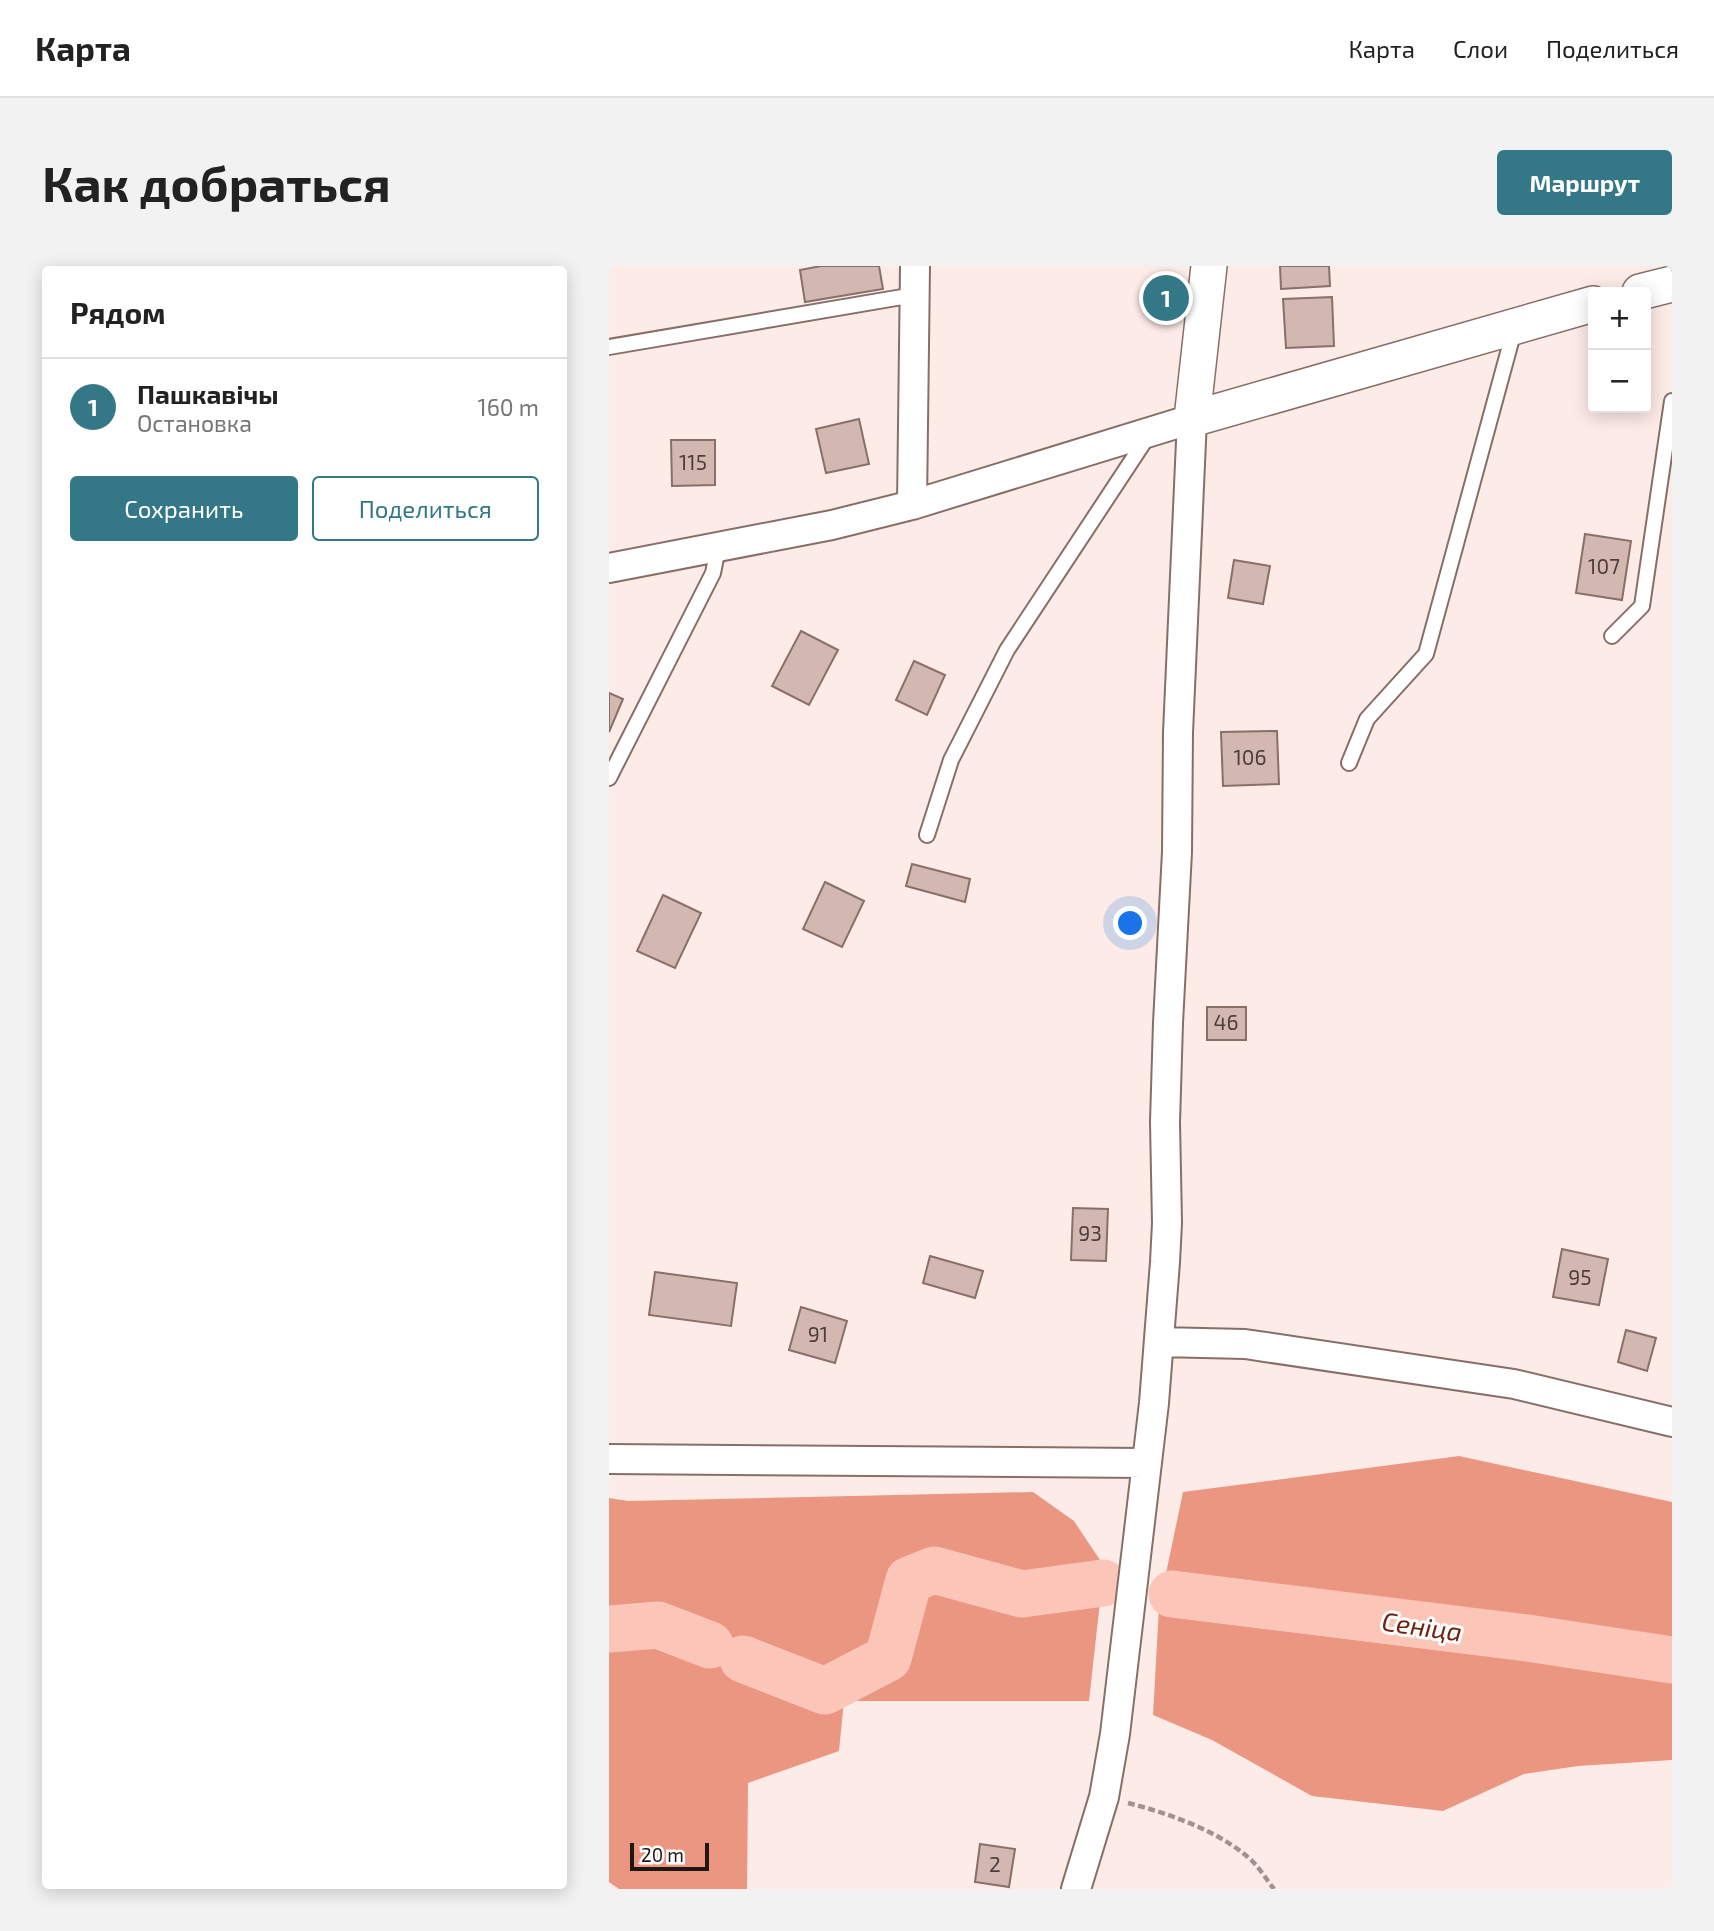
<!DOCTYPE html>
<html lang="ru">
<head>
<meta charset="utf-8">
<style>
	body { margin:0; font-family:"Exo 2",sans-serif; background:#f2f2f2; color:#222 }
	.controls { position:absolute; right:21px; top:21px; display:grid; overflow:hidden; border-radius:7px; box-shadow:0 4px 18px #0003 }
	.controls button { width:63px; height:63px; display:grid; place-items:center; padding:0; border:0; border-bottom:2px solid #e0e0e0; background:#fff; color:#222; font:35px sans-serif }
	.scale { position:absolute; left:21px; bottom:18px; width:79px; box-sizing:border-box; padding-left:7px; border:4px solid #201614; border-top:0; font-size:19px; line-height:24px; white-space:nowrap; color:#201614; -webkit-text-stroke:5px #fdfdfd; paint-order:stroke }
	.you { position:absolute; left:522px; top:658px; width:24px; height:24px; margin:-18px; border:5px solid #fff; border-radius:50%; background:#1a73e8; box-shadow:0 0 0 10px #1a73e833 }
	.badge { display:grid; place-items:center; width:46px; height:46px; border-radius:50%; background:#347887; color:#fff; font-size:23px; font-weight:700 }
	.pin { position:absolute; translate:-50% -50%; border:4px solid #fff; box-shadow:0 2px 7px #0006 }
	.list { margin:0; padding:0; list-style:none }
	h2 { display:flex; justify-content:space-between; align-items:center; height:91px; margin:0; padding:0 28px; font-size:30px }
	h2 small { font-size:23px; font-weight:400; color:#767676 }
	.list li { display:grid; grid-template-columns:46px 1fr auto; gap:21px; align-items:center; box-sizing:border-box; height:98px; padding:0 28px; border-top:2px solid #e0e0e0 }
	.list b { display:block; font-size:26px; white-space:nowrap }
	.list p { margin:0; font-size:23px; white-space:nowrap; color:#767676 }
	.list em { font-size:23px; font-style:normal; color:#767676 }
	.actions { display:flex; gap:14px; padding:21px 28px }
	.actions a { flex:1; padding:16px 0; border:2px solid #347887; border-radius:7px; text-align:center; font-size:24px; color:#347887 }
	.actions .main { background:#347887; color:#fff }
	.map { position:relative; flex:none; width:1063px; height:1623px; overflow:hidden; border-radius:7px }
	header { display:flex; align-items:center; gap:42px; box-sizing:border-box; height:98px; padding:0 35px; background:#fff; border-bottom:2px solid #e0e0e0 }
	header strong { font-size:33px }
	nav { display:flex; gap:38px; margin-inline-start:auto; font-size:24px }
	.intro { display:flex; align-items:center; justify-content:space-between; box-sizing:border-box; height:168px; padding:0 42px }
	h1 { margin:0; font-size:49px }
	.button { padding:18px 32px; border-radius:7px; background:#347887; color:#fff; font-size:24px; font-weight:700 }
	main { display:flex; gap:42px; padding:0 42px }
	aside { flex:1; background:#fff; border-radius:7px; box-shadow:0 4px 18px #0003 }
	.map>svg:first-child { display:block }
</style>
</head>
<body>
<header>
<strong>Карта</strong>
<nav><a>Карта</a><a>Слои</a><a>Поделиться</a></nav>
</header>
<div class="intro"><h1>Как добраться</h1><a class="button">Маршрут</a></div>
<main>
<aside>
<h2>Рядом<small></small></h2>
<ul class="list">
<li><span class="badge">1</span><div><b>Пашкавічы</b><p>Остановка</p></div><em>160 m</em></li>
</ul>
<div class="actions"><a class="main">Сохранить</a><a>Поделиться</a></div>
</aside>
<div class="map">
<svg width="1063" height="1623" viewBox="0 0 1063 1623">
	<rect width="100%" height="100%" fill="#fdebe7"/>
	<!-- forest -->
	<path fill="#eb9680" d="M850 1190 1063 1236V1494L969 1500 915 1508 834 1545 703 1530 603 1474 544 1449 550 1341 574 1226Z
		M424 1226 465 1255 495 1300 480 1435H235L230 1485 139 1517 138 1623H10L0 1616V1232L19 1235Z"/>
	<g fill="none" stroke-linecap="round" stroke-linejoin="round">
		<!-- river -->
		<path stroke="#fbc6b8" stroke-width="47" d="M563 1328 918 1372 1063 1394
			M0 1363 49 1359 101 1379
			M134 1393 216 1425 279 1392 300 1314 325 1304 413 1328 494 1317"/>
	</g>
	<!-- building -->
	<path fill="#d3b8b1" stroke="#886f68" stroke-width="2" d="M212 0H270L274 23 196 36 191 4Z
		M671 0H720L721 20 672 23Z
		M723 31 725 80 677 82 674 33Z
		M250 153 260 198 217 207 207 163Z
		M62 174H106V219L63 220Z
		M976 268 1022 275 1013 334 967 327Z
		M625 294 661 300 654 338 619 332Z
		M192 365 229 384 200 439 163 420Z
		M305 395 336 409 318 449 287 434Z
		M0 427 14 433 0 466Z
		M668 465 670 518 614 520 612 466Z
		M303 598 361 613 356 636 297 620Z
		M216 616 255 635 233 681 194 663Z
		M54 629 92 647 66 702 28 685Z
		M598 741H637V774H598Z
		M464 942 499 943 497 995 462 994Z
		M953 983 999 993 990 1039 944 1031Z
		M321 990 374 1005 366 1032 314 1017Z
		M46 1006 128 1017 122 1060 40 1049Z
		M192 1041 238 1055 226 1097 180 1084Z
		M1017 1064 1047 1072 1038 1105 1009 1096Z
		M371 1578 406 1583 400 1621 366 1616Z"/>
	<g fill="none" stroke-linecap="round" stroke-linejoin="round">
		<defs>
			<path id="service" d="M0 81 305 29
				M1003 370 1033 340 1063 135
				M740 497 758 453 817 388 906 61
				M0 512 104 307 109 282
				M318 569 342 494 398 384 539 170"/>
			<path id="minor" d="M303 239 306 0
				M0 302 223 259 303 239 583 153 569 467 568 586 559 757 556 856 558 957 556 996 545 1137 506 1468 495 1531 467 1623
				M551 1076 636 1078 905 1118 1063 1156
				M0 1193 537 1197"/>
			<path id="tertiary" d="M600 0 583 153 984 38
				M1031 26 1063 18"/>
		</defs>
		<!-- service casing -->
		<use href="#service" stroke="#876f68" stroke-width="18"/>
		<!-- minor casing -->
		<use href="#minor" stroke="#876f68" stroke-width="32"/>
		<!-- tertiary casing -->
		<use href="#tertiary" stroke="#876f68" stroke-width="38"/>
		<!-- path -->
		<path stroke="#a0928f" stroke-width="4.5" stroke-dasharray="7 3.5" stroke-linecap="butt" d="M519 1537C559 1547 610 1565 641 1593 650 1601 657 1613 665 1623"/>
		<!-- service -->
		<use href="#service" stroke="#fff" stroke-width="14"/>
		<!-- minor -->
		<use href="#minor" stroke="#fff" stroke-width="28"/>
		<!-- tertiary -->
		<use href="#tertiary" stroke="#fff" stroke-width="35"/>
	</g>
	<g text-anchor="middle" stroke-width="6" stroke-linejoin="round" paint-order="stroke">
		<!-- number labels -->
		<g font-size="21" fill="#4d3e3b">
			<text x="84" y="204">115</text>
			<text x="995" y="308">107</text>
			<text x="641" y="499">106</text>
			<text x="617" y="764">46</text>
			<text x="481" y="975">93</text>
			<text x="971" y="1019">95</text>
			<text x="209" y="1076">91</text>
			<text x="386" y="1606">2</text>
		</g>
		<!-- water labels -->
		<g font-size="26" font-style="italic" fill="#6d2210" stroke="#fdfdfd">
			<text transform="translate(813 1361) rotate(8)" y="9">Сеніца</text>
		</g>
	</g>
</svg>
<div class="controls">
<button>+</button>
<button>−</button>
</div>
<div class="scale">20 m</div>
<div class="you"></div>
<div class="pin badge" style="left:557px;top:32px">1</div>
</div>
</main>
</body>
</html>
